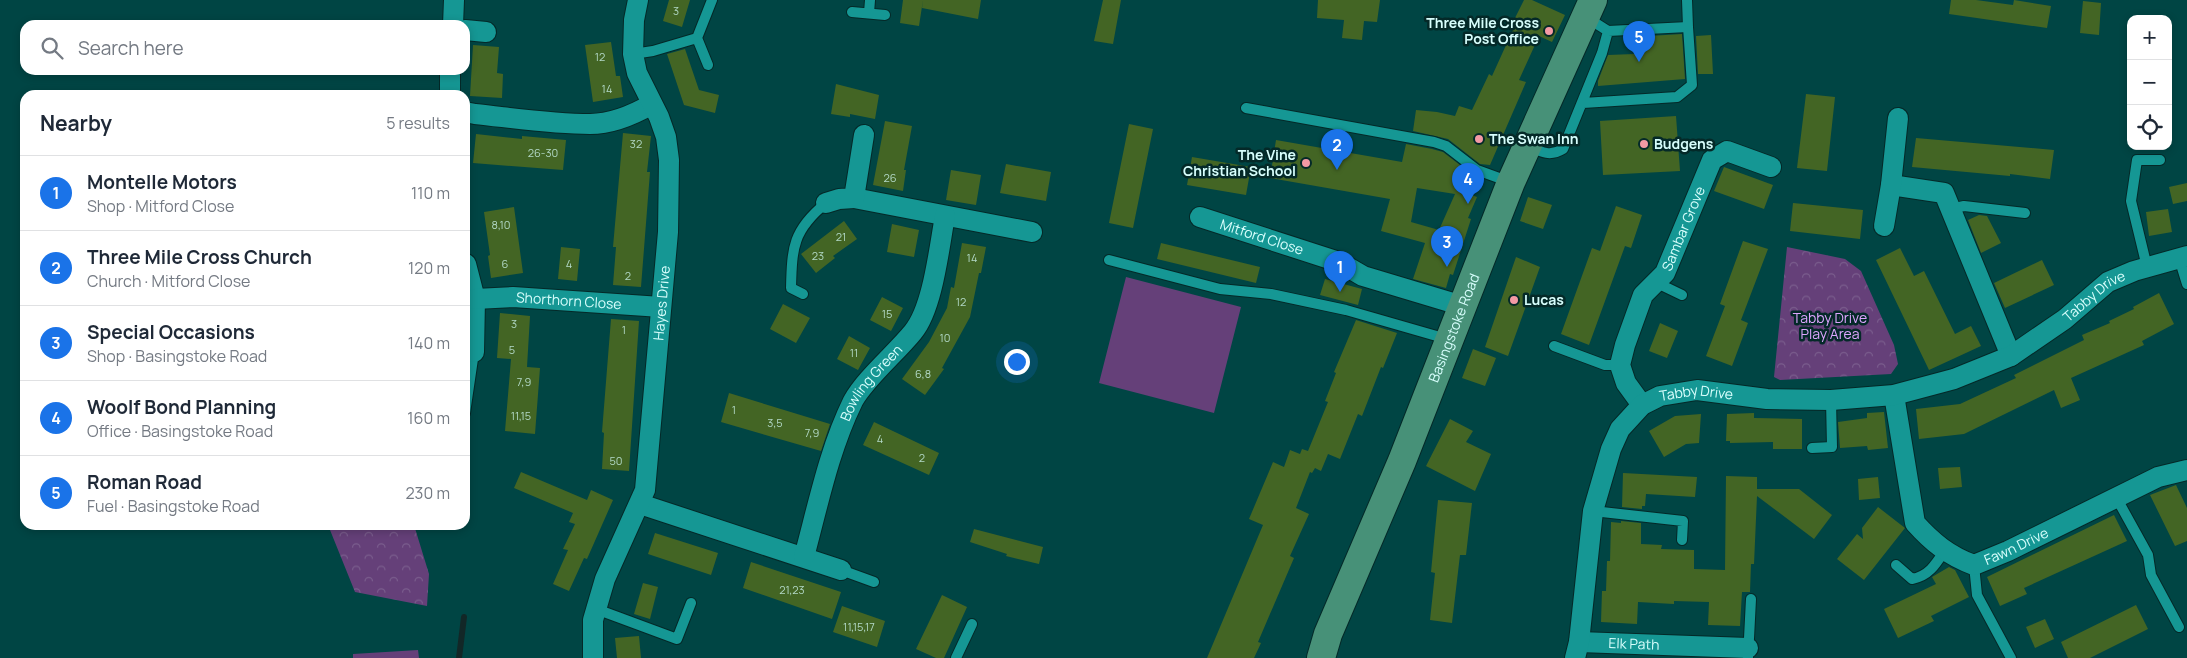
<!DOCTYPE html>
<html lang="en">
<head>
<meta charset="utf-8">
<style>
	body { margin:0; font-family:Manrope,sans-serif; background:#f2f2f3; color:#1f2937 }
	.controls { position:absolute; right:15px; top:15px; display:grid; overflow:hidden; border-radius:10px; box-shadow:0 2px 8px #0003 }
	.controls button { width:45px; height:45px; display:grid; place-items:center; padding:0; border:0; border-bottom:1px solid #e0e1e3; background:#fff; color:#1f2937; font:25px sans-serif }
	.you { position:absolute; left:1016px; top:361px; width:18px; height:18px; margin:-12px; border:4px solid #fff; border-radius:50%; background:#1a73e8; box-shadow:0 0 0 8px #1a73e833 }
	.badge { display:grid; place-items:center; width:32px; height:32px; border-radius:50%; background:#1a73e8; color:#fff; font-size:16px; font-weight:700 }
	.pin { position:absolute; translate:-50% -41px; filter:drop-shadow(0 1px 2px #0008) }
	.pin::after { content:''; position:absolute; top:26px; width:18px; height:15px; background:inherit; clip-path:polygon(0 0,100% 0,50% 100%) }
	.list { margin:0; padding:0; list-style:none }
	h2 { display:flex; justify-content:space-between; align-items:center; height:65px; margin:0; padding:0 20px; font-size:21px }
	h2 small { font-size:16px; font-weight:400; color:#747a83 }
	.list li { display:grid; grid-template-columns:32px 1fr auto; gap:15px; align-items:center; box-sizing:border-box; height:75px; padding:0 20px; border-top:1px solid #e0e1e3 }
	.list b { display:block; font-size:19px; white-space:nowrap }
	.list p { margin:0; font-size:16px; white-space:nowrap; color:#747a83 }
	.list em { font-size:16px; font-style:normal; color:#747a83 }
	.icon { flex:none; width:28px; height:28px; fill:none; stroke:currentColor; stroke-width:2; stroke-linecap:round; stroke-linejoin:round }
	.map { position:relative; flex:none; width:2187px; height:658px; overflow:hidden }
	.search { position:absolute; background:#fff; box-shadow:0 2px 8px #0003; left:20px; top:20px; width:450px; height:55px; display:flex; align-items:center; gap:12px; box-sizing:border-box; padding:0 18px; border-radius:15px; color:#747a83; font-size:19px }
	.panel { position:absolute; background:#fff; box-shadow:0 2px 8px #0003; left:20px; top:90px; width:450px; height:440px; border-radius:15px }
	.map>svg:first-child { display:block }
</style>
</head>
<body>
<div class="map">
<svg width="2187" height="658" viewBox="0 0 2187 658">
	<defs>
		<pattern id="park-crowns" width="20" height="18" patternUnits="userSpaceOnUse" patternTransform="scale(1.25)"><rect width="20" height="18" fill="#654079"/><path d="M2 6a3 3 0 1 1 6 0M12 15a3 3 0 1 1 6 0" fill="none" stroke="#7a5d8d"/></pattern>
	</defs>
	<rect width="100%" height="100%" fill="#004544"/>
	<!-- grass -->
	<path fill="#654079" d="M1126 277 1241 307 1214 413 1099 383Z
		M418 650 419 658H353V654Z"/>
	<!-- park -->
	<path fill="url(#park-crowns)" d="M1787 247 1845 259 1861 271 1894 345 1898 364 1891 374 1780 380 1774 377Z
		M328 525H414L429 574 427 606 355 592Z"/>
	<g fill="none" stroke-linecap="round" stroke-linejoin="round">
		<!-- stream -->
		<path stroke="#122727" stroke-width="6" d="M459 658 464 617"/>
	</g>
	<!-- building -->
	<path fill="#436524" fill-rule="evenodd" d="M669 0H690L682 27 663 21Z
		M903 0H923L919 26 900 23Z
		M923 0H981L978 19 922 8Z
		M1103 0H1121L1113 44 1094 41Z
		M1318 0H1380L1377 22 1364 21 1362 40 1342 38 1344 20 1317 18Z
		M1524 0H1532L1565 15 1552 42 1539 36 1519 80 1526 82 1490 165 1480 164 1448 139 1413 131 1416 110 1437 112 1455 116 1459 106 1472 110 1489 74 1492 76 1517 21 1514 20Z
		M1951 0H1976L2013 5 2014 0 2051 6 2047 28 1949 14Z
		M2083 1 2101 3 2099 35 2080 33Z
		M1682 34 1685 79 1598 86V81L1608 55 1634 54 1632 37Z
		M1711 35 1713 74H1698L1696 36Z
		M611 42 616 76H620L623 97 593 102 585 45Z
		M473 45 499 47 497 73 503 74 502 98 470 96Z
		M685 49 699 90 719 95 715 113 684 105 667 54Z
		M836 84 879 95 875 119 850 114V117L831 114Z
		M1806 94 1835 97 1827 171 1797 168Z
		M1676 116 1680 171 1603 175 1600 121Z
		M885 121 912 126 904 170H906L903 191 873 185Z
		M1129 124 1153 129 1133 228 1109 223Z
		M623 133 651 136 647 172H650L641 287 613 285 616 247H613Z
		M476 134 522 139V136L566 140 563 170 473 163Z
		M1916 138 2054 150 2050 179 2010 174V176L1912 167Z
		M1276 140 1402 162 1406 144 1432 149 1443 152 1473 175 1480 178 1472 195 1477 197 1468 218 1471 219 1453 275 1450 274 1446 288 1413 279 1425 243 1381 231 1390 199 1270 178ZM1417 188 1455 194 1439 230 1411 222Z
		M1192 157 1251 167 1246 195 1187 185Z
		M1006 164 1051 172 1046 201 1000 193Z
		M1724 167 1773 185 1764 209 1714 191Z
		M951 170 981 175 976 205 946 200Z
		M2187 183V201L2173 204 2169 187Z
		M1528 197 1552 205 1543 229 1520 221Z
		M1793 203 1863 210 1860 239 1790 231Z
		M1616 206 1642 215 1631 248 1625 246 1589 345 1561 334 1592 248 1600 251Z
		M514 207 523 273 491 278 488 256 490 255 484 212Z
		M2168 209 2172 232 2149 236 2146 212Z
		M1979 215 1987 216 2001 243 1981 253 1968 220Z
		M844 221 857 239 833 256 835 258 816 273 801 254Z
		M892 224 919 230 914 257 887 252Z
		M1743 241 1768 249 1741 320 1748 323 1732 366 1706 356 1725 306 1720 304Z
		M962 243 986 247 981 273H979L970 317 942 368 944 369 925 395 902 379 929 342 947 308 951 287 954 288Z
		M1161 243 1260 267 1256 283 1157 259Z
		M561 247 580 249 577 281 558 279Z
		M1900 248 1914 276 1924 271 1955 334 1971 326 1981 346 1929 370 1876 260Z
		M1516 257 1540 267 1508 356 1485 347Z
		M2042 260 2054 285 2005 308 1994 283Z
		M1325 279 1362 289 1358 305 1320 295Z
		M2159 293 2174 324 2142 341 2144 345 2071 378 2080 400 2061 408 2054 390 1964 434 1919 439 1916 409 1960 404 2016 378 2014 375 2084 340 2082 335 2110 323 2109 321 2134 309 2133 307Z
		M882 297 903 308 891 331 870 320Z
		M783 304 810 318 796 343 770 329Z
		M500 313 530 316 527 367 540 368 535 434 505 431 511 359 497 358Z
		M611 319 639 321 629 471 602 469 604 433 602 432Z
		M1356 320 1397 333 1383 368 1381 367 1362 416 1358 414 1340 459 1328 454 1321 471 1315 468 1312 473 1310 472 1296 508 1309 514 1290 556 1294 558 1258 642 1261 643 1254 658H1207L1263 525 1249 519 1273 462 1284 467 1290 450 1300 454 1302 449 1308 451 1328 402 1325 401 1336 373 1334 372Z
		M1660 323 1678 331 1667 358 1649 351Z
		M849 336 870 348 858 370 837 359Z
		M1473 349 1496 358 1485 386 1462 378Z
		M729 393 830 424 821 451 721 422Z
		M1884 412 1888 448 1868 450 1867 446 1840 448 1838 422 1867 418V413Z
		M1754 413V418L1802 419V449H1773V442L1730 443V441H1726L1727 414Z
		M1701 414 1699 443 1686 444 1664 457 1649 431 1675 416Z
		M1450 419 1473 431 1466 442 1491 454 1475 491 1426 466Z
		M874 422 939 453 929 475 863 445Z
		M1960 467 1962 487 1940 489 1938 468Z
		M521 472 587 500 591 490 613 500 587 559 584 558 569 591 553 584 568 550 563 549 575 524 569 522 573 513 514 488Z
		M1623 473 1697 477 1695 497 1646 494 1645 506H1642V509L1622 507Z
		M1726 476 1757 477V489H1799L1832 515 1814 539 1757 496 1754 564H1751L1750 592H1742L1740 626 1708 625 1709 602 1674 601V604L1638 602 1637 624 1601 622 1602 591H1606L1607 561H1610L1611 522 1621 523V521L1641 523V544L1662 545 1661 549 1694 550V569L1725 570Z
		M1878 477 1880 498 1859 500 1858 479Z
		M2176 485 2187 508V541L2175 546 2150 495Z
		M1438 500 1472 503 1466 555H1460L1452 623 1430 620 1435 573 1431 572Z
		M1878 507 1905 528 1864 580 1837 559 1857 534 1863 539 1862 528Z
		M2114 515 2127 541 2024 588 2027 594 2000 606 1987 577Z
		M974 529 1043 547 1039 564 1006 556 1007 554 970 542Z
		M655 533 718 553 711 575 648 554Z
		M751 562 841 592 832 619 743 588Z
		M1949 567 1955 570 1969 597 1931 616 1934 621 1898 638 1884 609 1936 584 1932 577Z
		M643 583 658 587 650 619 634 614Z
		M942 595 967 607 944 658H936L916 649Z
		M2136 605 2148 629 2090 658H2068L2061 642Z
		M842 606 885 621 877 647 833 632Z
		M2045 619 2054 639 2035 648 2026 627Z
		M639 636 641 658H617L615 638Z"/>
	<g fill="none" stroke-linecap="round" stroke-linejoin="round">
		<defs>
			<path id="lane" d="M1687 0 1688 27
				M852 12 885 15
				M869 13 870 0
				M633 54 653 51 697 38
				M708 65 697 38 712 0
				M1583 103 1677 97 1692 85 1688 27 1608 31 1586 17
				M1246 108 1434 142 1446 146 1477 170 1510 182
				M1528 146C1541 152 1550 157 1563 149L1602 53 1608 31
				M1950 209 1964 206 2025 213
				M2179 258 2187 284
				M1109 260 1220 289 1271 294 1346 310 1447 339
				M2147 267 2131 201 2137 160H2160
				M1657 283 1682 295
				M803 294 791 288C792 247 793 230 826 203
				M1554 346 1605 365H1620
				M465 413 474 352
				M1812 448 1832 447 1831 400
				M2116 497 2148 555 2151 575 2179 627
				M1593 511 1683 521 1682 540
				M1896 565 1912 579C1929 576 1936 564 1945 550
				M1974 565 1977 595 2011 658
				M841 570 874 582
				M596 609 677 639 691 603
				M956 658 972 624
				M1748 658 1751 599"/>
			<g id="street">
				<path d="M453 25 454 0"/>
				<path d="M465 30 486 32"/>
				<path d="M450 95V70"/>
				<path d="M465 112 475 114C513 118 552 124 590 124 612 124 633 115 652 104"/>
				<path d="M1891 185 1944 193 2011 356"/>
				<path d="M854 198 1032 232"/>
				<path d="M826 203 839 199 854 198 864 135"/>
				<path id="s1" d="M1200 217 1339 262 1363 276 1463 306"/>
				<path d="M1884 226 1891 185 1898 118"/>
				<path d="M466 264 475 299 474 352"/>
				<path id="s2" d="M475 299 513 297 661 307"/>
				<path id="s3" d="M1894 395 1915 523C1932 542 1949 556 1974 565L2008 551 2158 477 2187 470"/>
				<path id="s4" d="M1642 405 1626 383 1620 365 1625 345 1643 295 1665 273 1712 160 1727 151 1771 167"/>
				<path d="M640 504 841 570"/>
				<path id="s5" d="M804 557C818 505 829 450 853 401 865 379 896 353 913 332 933 308 939 248 945 216"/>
				<path id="s6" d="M1579 642 1748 648"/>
				<path id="s7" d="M593 658V620L605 579 645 490 668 232 669 160 666 137 659 117 637 73 633 54 634 20 638 0"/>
				<path id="s8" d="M1575 658 1579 642 1593 511 1611 449 1620 429 1642 405 1660 396 1697 390 1767 399 1831 400 1894 395 1954 379 2011 356 2065 319 2108 282 2134 271 2187 256"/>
			</g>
			<g id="secondary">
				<path id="s9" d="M1321 658 1328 634 1402 461 1511 182 1593 0"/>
			</g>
		</defs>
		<!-- lane casing -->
		<use href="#lane" stroke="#042928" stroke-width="12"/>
		<!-- street casing -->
		<use href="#street" stroke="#042928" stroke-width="22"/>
		<!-- secondary casing -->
		<use href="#secondary" stroke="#042928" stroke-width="30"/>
		<!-- lane -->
		<use href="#lane" stroke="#159794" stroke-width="10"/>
		<!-- street -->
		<use href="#street" stroke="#159794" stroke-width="20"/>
		<!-- secondary -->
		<use href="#secondary" stroke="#479178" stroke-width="28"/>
	</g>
	<!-- markers -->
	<g fill="#f49aa4" stroke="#042928" stroke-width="2">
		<circle cx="1549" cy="31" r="5"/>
		<circle cx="1479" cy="139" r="5"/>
		<circle cx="1644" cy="144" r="5"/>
		<circle cx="1306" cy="163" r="5"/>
		<circle cx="1514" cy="300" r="5"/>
	</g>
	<g text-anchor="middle" stroke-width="5" stroke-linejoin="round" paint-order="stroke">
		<!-- number labels -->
		<g font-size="11" fill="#b2d8c6">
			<text x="676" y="15">3</text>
			<text x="600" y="61">12</text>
			<text x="607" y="93">14</text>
			<text x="636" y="148">32</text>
			<text x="543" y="157">26-30</text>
			<text x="890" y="182">26</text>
			<text x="501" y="229">8,10</text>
			<text x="841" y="241">21</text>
			<text x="818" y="260">23</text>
			<text x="972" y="262">14</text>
			<text x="505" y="268">6</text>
			<text x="569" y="268">4</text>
			<text x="628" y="280">2</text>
			<text x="961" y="306">12</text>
			<text x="887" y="318">15</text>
			<text x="514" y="328">3</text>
			<text x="624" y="334">1</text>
			<text x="945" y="342">10</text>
			<text x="512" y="354">5</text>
			<text x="854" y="357">11</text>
			<text x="923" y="378">6,8</text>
			<text x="524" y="386">7,9</text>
			<text x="734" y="414">1</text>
			<text x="521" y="420">11,15</text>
			<text x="775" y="427">3,5</text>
			<text x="812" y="437">7,9</text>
			<text x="880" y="443">4</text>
			<text x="922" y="462">2</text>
			<text x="616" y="465">50</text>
			<text x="792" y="594">21,23</text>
			<text x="859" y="631">11,15,17</text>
		</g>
		<!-- poi labels -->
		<g font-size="14" font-weight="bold" fill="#d7fefc" stroke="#042928" text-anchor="start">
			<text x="1539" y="28" text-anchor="end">Three Mile Cross<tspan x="1539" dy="16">Post Office</tspan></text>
			<text x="1489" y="144">The Swan Inn</text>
			<text x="1654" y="149">Budgens</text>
			<text x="1296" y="160" text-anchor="end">The Vine<tspan x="1296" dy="16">Christian School</tspan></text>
			<text x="1524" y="305">Lucas</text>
		</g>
		<!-- street labels -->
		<g font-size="14" fill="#d7fefc" stroke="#042928">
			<text dy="5" stroke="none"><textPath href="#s4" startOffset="199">Sambar Grove</textPath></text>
			<text dy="5" stroke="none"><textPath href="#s1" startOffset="65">Mitford Close</textPath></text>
			<text dy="5" stroke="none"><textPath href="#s8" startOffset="749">Tabby Drive</textPath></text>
			<text dy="5" stroke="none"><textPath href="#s2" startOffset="94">Shorthorn Close</textPath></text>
			<text dy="5" stroke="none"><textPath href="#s7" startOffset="366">Hayes Drive</textPath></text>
			<text dy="5" stroke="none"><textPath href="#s9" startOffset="356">Basingstoke Road</textPath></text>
			<text dy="5" stroke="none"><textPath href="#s5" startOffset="189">Bowling Green</textPath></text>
			<text dy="5" stroke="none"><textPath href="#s8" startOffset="324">Tabby Drive</textPath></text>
			<text dy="5" stroke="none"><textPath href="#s3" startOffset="249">Fawn Drive</textPath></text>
			<text dy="5" stroke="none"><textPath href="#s6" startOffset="55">Elk Path</textPath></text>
		</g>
		<!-- park labels -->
		<g font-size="14" fill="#dda5fe" stroke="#042928">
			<text x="1830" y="323">Tabby Drive<tspan x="1830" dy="16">Play Area</tspan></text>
		</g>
	</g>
</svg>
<div class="controls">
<button>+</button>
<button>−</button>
<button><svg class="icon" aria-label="locate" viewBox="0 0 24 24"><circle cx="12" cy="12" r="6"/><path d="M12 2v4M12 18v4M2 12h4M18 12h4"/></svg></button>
</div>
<div class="you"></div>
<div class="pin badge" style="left:1340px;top:292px">1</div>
<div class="pin badge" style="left:1337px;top:170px">2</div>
<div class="pin badge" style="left:1447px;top:267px">3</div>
<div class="pin badge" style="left:1468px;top:204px">4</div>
<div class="pin badge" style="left:1639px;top:62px">5</div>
<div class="search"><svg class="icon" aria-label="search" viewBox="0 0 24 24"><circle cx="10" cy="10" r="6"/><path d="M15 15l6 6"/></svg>Search here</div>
<section class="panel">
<h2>Nearby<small>5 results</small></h2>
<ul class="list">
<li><span class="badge">1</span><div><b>Montelle Motors</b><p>Shop · Mitford Close</p></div><em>110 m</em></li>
<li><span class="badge">2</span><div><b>Three Mile Cross Church</b><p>Church · Mitford Close</p></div><em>120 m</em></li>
<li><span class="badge">3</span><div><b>Special Occasions</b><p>Shop · Basingstoke Road</p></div><em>140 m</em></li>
<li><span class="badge">4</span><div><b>Woolf Bond Planning</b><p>Office · Basingstoke Road</p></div><em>160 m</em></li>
<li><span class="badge">5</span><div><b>Roman Road</b><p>Fuel · Basingstoke Road</p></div><em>230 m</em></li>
</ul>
</section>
</div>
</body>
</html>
